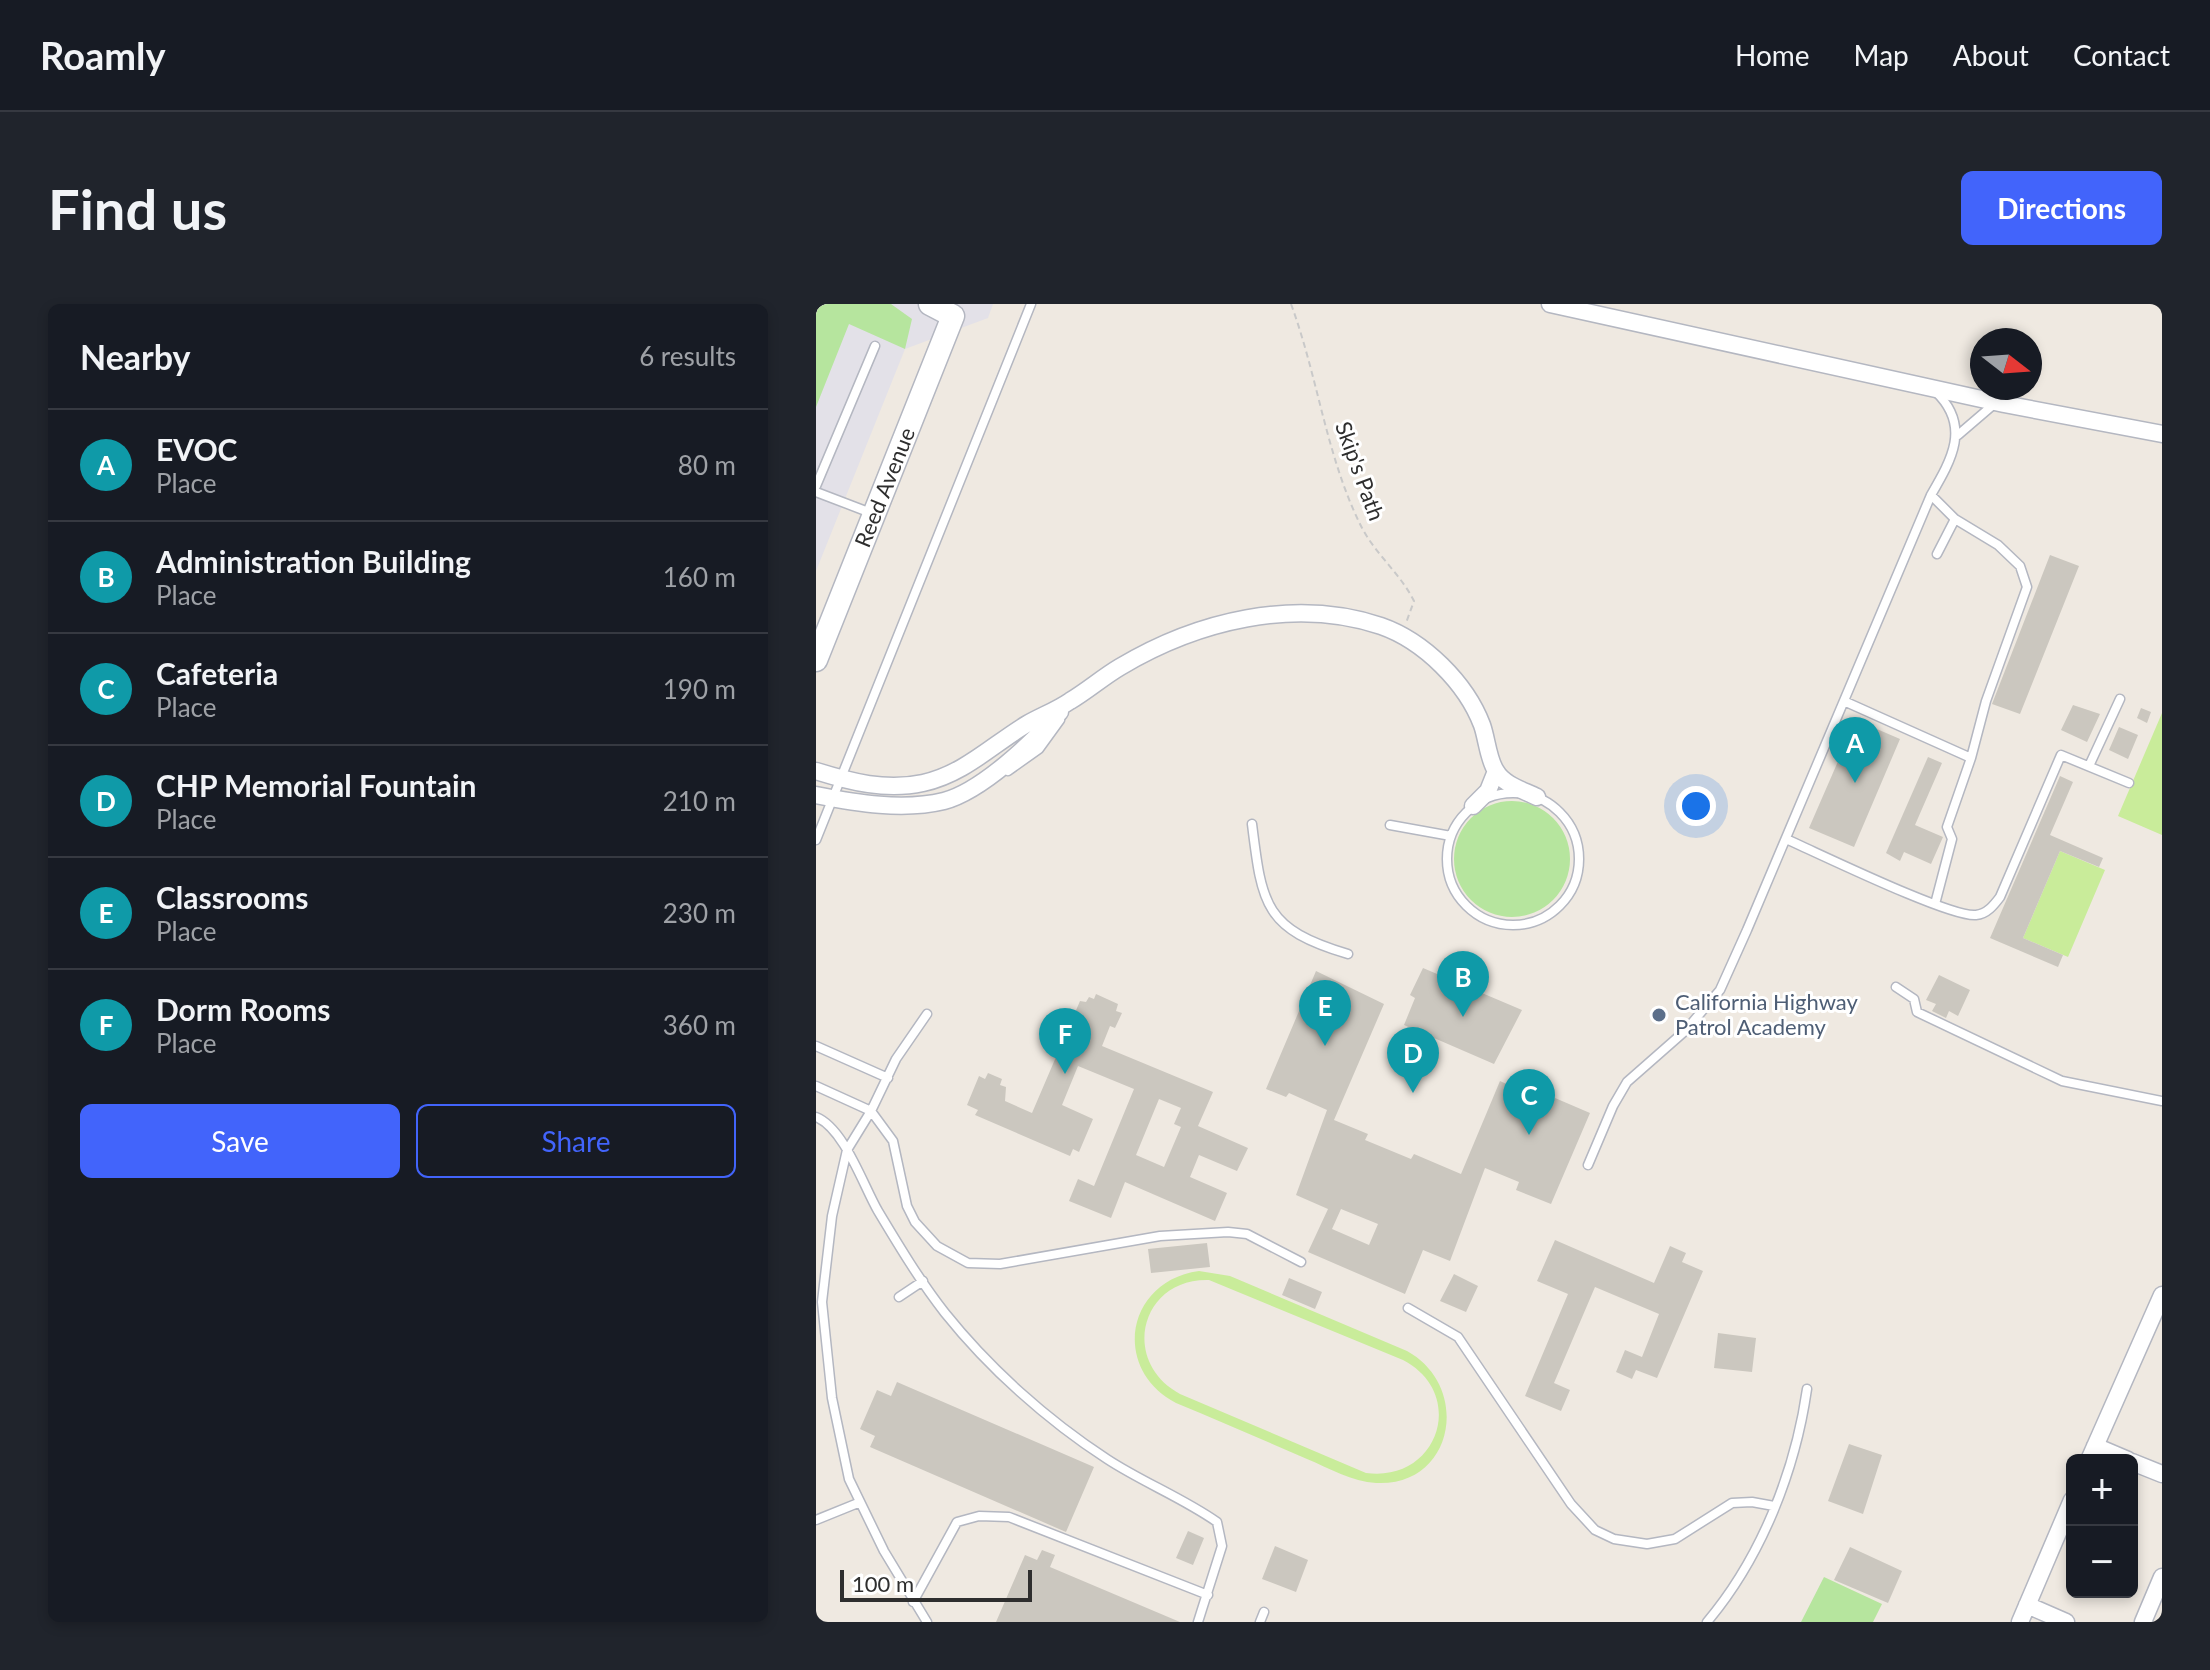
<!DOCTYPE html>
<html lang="en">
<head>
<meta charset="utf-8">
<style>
	body { margin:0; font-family:Lato,sans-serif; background:#20242c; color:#f1f3f6 }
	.controls { position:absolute; right:24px; bottom:24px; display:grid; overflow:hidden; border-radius:12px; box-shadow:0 4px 12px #0003 }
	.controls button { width:72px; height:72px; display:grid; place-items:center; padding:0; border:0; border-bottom:2px solid #363941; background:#171b24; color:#f1f3f6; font:40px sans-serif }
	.compass { position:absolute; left:1154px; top:24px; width:72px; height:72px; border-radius:50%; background:#171b24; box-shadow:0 4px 12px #0003; rotate:107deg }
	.scale { position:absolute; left:24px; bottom:20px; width:192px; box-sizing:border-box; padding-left:8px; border:4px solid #2e2e2e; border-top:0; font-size:22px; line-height:28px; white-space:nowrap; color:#2e2e2e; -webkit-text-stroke:6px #fff; paint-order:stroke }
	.you { position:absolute; left:880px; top:502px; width:28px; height:28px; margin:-20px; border:6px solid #fff; border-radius:50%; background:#1a73e8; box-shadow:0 0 0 12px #1a73e833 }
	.badge { display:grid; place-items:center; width:52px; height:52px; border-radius:50%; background:#4264fb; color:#fff; font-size:26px; font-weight:700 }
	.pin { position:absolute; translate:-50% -66px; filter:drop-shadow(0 2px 4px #0008) }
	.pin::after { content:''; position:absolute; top:42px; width:28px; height:24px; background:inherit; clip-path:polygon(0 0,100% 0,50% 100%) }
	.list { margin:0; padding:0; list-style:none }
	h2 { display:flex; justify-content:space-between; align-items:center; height:104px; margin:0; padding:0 32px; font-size:34px }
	h2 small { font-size:26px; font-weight:400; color:#9ea1a6 }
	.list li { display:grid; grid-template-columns:52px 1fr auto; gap:24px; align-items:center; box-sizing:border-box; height:112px; padding:0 32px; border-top:2px solid #363941 }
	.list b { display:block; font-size:30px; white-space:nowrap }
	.list p { margin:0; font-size:26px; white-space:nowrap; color:#9ea1a6 }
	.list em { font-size:26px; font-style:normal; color:#9ea1a6 }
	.actions { display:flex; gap:16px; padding:24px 32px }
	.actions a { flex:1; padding:18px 0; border:2px solid #4264fb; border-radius:12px; text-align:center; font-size:28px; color:#4264fb }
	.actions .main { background:#4264fb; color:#fff }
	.map { position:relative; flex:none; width:1346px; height:1318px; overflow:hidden; border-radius:12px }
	header { display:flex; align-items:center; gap:48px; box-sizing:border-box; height:112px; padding:0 40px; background:#171b24; border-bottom:2px solid #363941 }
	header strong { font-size:38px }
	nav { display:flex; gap:44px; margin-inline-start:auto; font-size:28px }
	.intro { display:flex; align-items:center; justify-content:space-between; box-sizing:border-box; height:192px; padding:0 48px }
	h1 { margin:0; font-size:56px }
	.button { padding:20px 36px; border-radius:12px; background:#4264fb; color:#fff; font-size:28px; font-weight:700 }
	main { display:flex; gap:48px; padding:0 48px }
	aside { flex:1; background:#171b24; border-radius:12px; box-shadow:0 4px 12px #0003 }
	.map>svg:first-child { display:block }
</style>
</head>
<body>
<header>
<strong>Roamly</strong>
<nav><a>Home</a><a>Map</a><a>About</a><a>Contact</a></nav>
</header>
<div class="intro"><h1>Find us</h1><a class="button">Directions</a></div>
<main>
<aside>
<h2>Nearby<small>6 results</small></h2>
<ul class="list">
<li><span class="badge" style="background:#0f9aa8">A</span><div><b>EVOC</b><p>Place</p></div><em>80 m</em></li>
<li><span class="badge" style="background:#0f9aa8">B</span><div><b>Administration Building</b><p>Place</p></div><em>160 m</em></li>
<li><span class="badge" style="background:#0f9aa8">C</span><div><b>Cafeteria</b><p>Place</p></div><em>190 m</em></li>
<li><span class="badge" style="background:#0f9aa8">D</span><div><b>CHP Memorial Fountain</b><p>Place</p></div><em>210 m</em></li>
<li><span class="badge" style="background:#0f9aa8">E</span><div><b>Classrooms</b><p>Place</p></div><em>230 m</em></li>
<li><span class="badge" style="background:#0f9aa8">F</span><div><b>Dorm Rooms</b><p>Place</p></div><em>360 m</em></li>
</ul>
<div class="actions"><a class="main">Save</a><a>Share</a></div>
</aside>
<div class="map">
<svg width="1346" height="1318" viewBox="0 0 1346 1318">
	<rect width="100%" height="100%" fill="#efe9e1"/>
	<!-- industrial -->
	<path fill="#e3e1e8" d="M0 0H177L172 14 89 45 0 267Z"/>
	<!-- green -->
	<path fill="#b6e59e" d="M0 0H75L96 15 89 45 33 20 0 103Z
		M638 555a58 58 0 1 1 116 0a58 58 0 1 1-116 0Z
		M1008 1273 1066 1300 1057 1318H985Z"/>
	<!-- pitch -->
	<path fill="#c9ec9a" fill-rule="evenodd" d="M1346 409V531L1302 512Z
		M1244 547 1289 566 1252 653 1207 634Z
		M383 967 414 972 591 1047C656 1083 638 1183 560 1179 536 1178 513 1164 491 1155 447 1136 404 1117 360 1099 295 1065 310 977 383 967ZM393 976 587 1056C652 1090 622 1179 550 1169L364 1090C304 1058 324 974 393 976Z"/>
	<!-- building -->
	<path fill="#cbc7bf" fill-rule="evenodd" d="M1234 251 1263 262 1204 410 1176 400Z
		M1257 401 1284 410 1271 438 1245 426Z
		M1325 404 1335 408 1331 419 1321 414Z
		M1040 416 1084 435 1038 543 993 524Z
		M1303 423 1322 431 1312 455 1293 446Z
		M1112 453 1126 459 1099 521 1127 533 1115 560 1088 548 1084 557 1070 549Z
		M1244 472 1257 478 1234 531 1287 554 1283 563 1244 547 1207 634 1247 651 1242 663 1174 634Z
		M607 664 706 706 678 760 588 721 599 694 594 691Z
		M500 667 568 700 518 816 552 830 549 836 595 855 598 850 645 870 684 777 736 801 739 794 774 809 735 900 700 886 703 878 669 864 634 957 607 946 589 990 492 948 512 905 480 891 511 806 473 789 470 793 450 785ZM525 905 562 920 553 941 516 925Z
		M1123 671 1154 686 1142 712 1133 707 1130 714 1116 707 1120 700 1110 696Z
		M280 690 302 700 300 707 306 709 299 724 294 722 286 742 397 788 382 822 432 844 421 867 383 851 374 873 411 889 399 917 309 878 295 914 253 897 262 875 278 882 318 785 262 762 246 801 277 815 263 848 257 845 254 852 159 811 162 806 151 801 163 772 169 775 172 769 186 775 184 781 190 783 189 797 216 809 264 697 270 698 273 693 278 695ZM343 795 365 804 358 820 365 823 348 863 320 851Z
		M739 936 838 979 854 942 870 949 866 958 887 967 841 1074 820 1066 816 1075 800 1068 809 1046 826 1053 843 1010 779 983 738 1079 754 1086 745 1107 709 1092 752 990 721 977Z
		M391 939 394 963 335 969 332 945Z
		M638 970 662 982 650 1008 624 997Z
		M473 974 506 988 499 1005 466 991Z
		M902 1029 940 1034 936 1068 898 1064Z
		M81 1078 278 1163 250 1228 54 1143 59 1132 44 1125 61 1086 75 1092Z
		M1033 1140 1066 1151 1047 1210 1012 1197Z
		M372 1227 388 1234 377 1261 360 1254Z
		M459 1242 492 1256 480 1288 446 1275Z
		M1034 1243 1086 1267 1072 1299 1018 1276Z
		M226 1246 239 1251 234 1263 364 1318H180L209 1251 221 1256Z"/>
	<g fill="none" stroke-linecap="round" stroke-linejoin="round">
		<defs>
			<path id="lane" d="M1142 131 1177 101
				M0 182 59 42
				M0 188 55 209
				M1115 191 1139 215 1121 250
				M1139 215 1182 241 1204 262 1211 283 1170 397 1155 454
				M1030 398 1155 454 1131 523 1136 535 1119 600
				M1273 462 1304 395
				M192 467 223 445 244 416
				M631 555a66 66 0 1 1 132 0a66 66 0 1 1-132 0Z
				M436 520C446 602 449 625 532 650
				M574 521 635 532
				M970 535C1002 549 1135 614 1160 611 1171 610 1178 601 1184 593L1245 451 1313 479
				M0 536 215 0
				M1080 683 1098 695 1101 708 1246 777 1346 797
				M111 710 80 755 55 807 31 846 16 912 6 998 16 1094 33 1175 68 1247 111 1318
				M0 742 72 774
				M0 782 55 807 77 837 91 902 99 918 121 942 152 959 184 960 344 932 412 928 431 930 485 958
				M0 813C28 824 47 881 62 907 83 942 104 977 129 1009 173 1064 231 1116 291 1155 326 1178 367 1194 401 1218L406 1242 382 1318
				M772 861 797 802 811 778 869 727 904 686 931 626 1115 191C1136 155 1155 122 1120 88
				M83 993 107 977
				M592 1004 642 1033 755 1200 779 1226 798 1235 831 1240 859 1235 916 1199 936 1198 958 1202
				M0 1216 42 1199
				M97 1298 141 1218 163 1212 193 1213 392 1291
				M444 1318 448 1308
				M891 1318C945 1254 979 1168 991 1085"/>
			<path id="street" d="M734 0 1188 100 1346 130
				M0 467C35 478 70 487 107 479 148 470 176 441 211 420 225 412 241 406 254 397 271 387 287 373 304 363 381 317 478 293 565 322 608 337 650 379 666 421 671 435 672 455 680 467 688 481 707 486 721 493
				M0 491C40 499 87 507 128 497 166 487 218 437 244 408
				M657 502 672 487 680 467
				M1279 1142 1312 1156
				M1273 1156 1346 991
				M1316 1158 1346 1170
				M1211 1301 1250 1318
				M1204 1318 1256 1196
				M1327 1318 1346 1273"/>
			<g id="secondary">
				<path id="s1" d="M0 356 137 12 114 0"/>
			</g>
		</defs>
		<!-- lane casing -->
		<use href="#lane" stroke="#b4b7c1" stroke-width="11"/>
		<!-- street casing -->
		<use href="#street" stroke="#b4b7c1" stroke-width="19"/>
		<!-- secondary casing -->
		<use href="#secondary" stroke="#b4b7c1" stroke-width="25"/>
		<!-- path -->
		<path stroke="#c9c9c9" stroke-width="2" stroke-dasharray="6 4" stroke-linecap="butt" d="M475 0C502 73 510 152 545 222 559 250 584 269 598 297L590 319"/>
		<!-- lane -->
		<use href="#lane" stroke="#fff" stroke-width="8"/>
		<!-- street -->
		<use href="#street" stroke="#fff" stroke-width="16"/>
		<!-- secondary -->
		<use href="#secondary" stroke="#fff" stroke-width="22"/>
	</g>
	<!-- markers -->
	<circle fill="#5c6f8a" stroke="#fff" stroke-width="3" cx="843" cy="711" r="8"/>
	<g text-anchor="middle" stroke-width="6" stroke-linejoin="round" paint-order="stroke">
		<!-- street labels -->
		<g font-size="22" fill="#2e2e2e" stroke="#fff">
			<text transform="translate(544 167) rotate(70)" y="8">Skip's Path</text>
			<text dy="8" stroke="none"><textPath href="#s1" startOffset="186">Reed Avenue</textPath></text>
		</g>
		<!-- service labels -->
		<g font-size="22" fill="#4e5e75" stroke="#fff" text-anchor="start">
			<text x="859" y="706">California Highway<tspan x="859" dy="25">Patrol Academy</tspan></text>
		</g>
	</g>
</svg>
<div class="controls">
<button>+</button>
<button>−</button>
</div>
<svg class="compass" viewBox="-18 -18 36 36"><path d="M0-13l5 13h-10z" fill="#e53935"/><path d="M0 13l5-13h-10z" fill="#9ea1a6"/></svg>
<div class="scale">100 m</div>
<div class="you"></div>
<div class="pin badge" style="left:1039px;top:479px;background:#0f9aa8">A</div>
<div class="pin badge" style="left:647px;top:713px;background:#0f9aa8">B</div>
<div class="pin badge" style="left:713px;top:831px;background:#0f9aa8">C</div>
<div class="pin badge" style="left:597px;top:789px;background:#0f9aa8">D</div>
<div class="pin badge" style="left:509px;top:742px;background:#0f9aa8">E</div>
<div class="pin badge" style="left:249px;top:770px;background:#0f9aa8">F</div>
</div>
</main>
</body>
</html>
